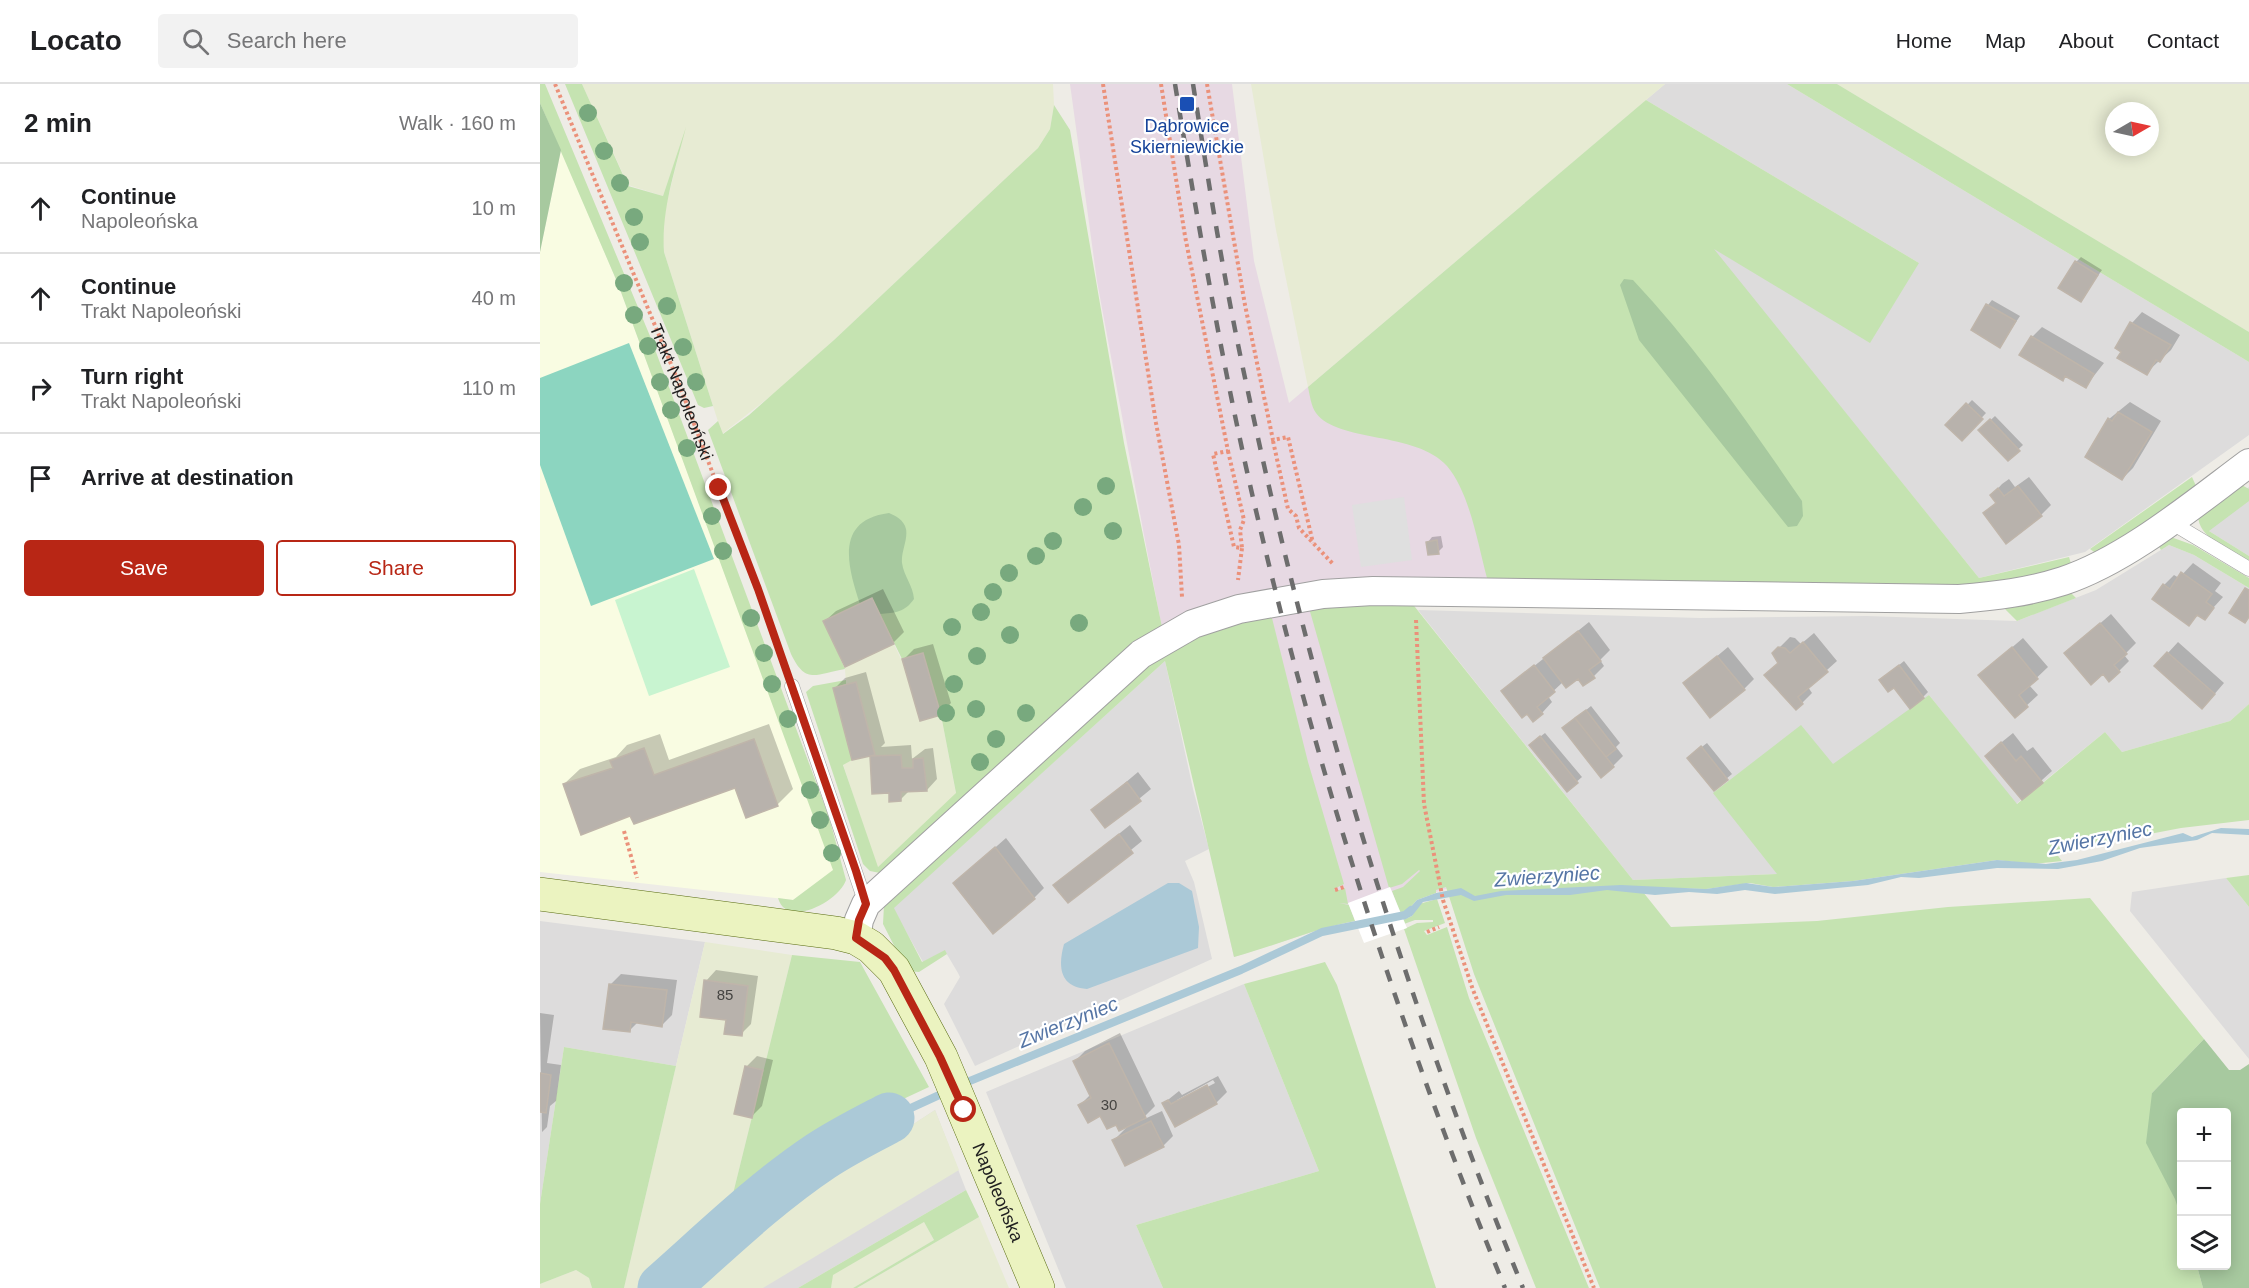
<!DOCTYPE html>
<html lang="en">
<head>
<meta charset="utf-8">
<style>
	body { margin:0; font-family:Arial,sans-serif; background:#f2f2f2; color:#202124 }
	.controls { position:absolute; right:18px; bottom:18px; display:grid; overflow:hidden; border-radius:6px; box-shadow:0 3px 15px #0003 }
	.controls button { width:54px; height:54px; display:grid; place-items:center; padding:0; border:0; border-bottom:2px solid #e0e0e0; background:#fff; color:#202124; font:30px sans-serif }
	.compass { position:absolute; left:1565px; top:18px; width:54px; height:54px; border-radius:50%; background:#fff; box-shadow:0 3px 15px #0003; rotate:81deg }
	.stop { position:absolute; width:18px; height:18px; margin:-14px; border:4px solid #b82615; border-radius:50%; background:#fff }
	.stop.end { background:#b82615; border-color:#fff; box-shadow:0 2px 6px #0008 }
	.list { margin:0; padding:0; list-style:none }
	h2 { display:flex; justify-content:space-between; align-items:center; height:78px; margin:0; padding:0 24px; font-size:26px }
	h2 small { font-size:20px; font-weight:400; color:#757577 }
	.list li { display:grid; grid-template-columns:39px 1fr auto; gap:18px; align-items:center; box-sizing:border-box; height:90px; padding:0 24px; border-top:2px solid #e0e0e0 }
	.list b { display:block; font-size:22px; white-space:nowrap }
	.list p { margin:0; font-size:20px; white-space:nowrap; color:#757577 }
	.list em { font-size:20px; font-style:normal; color:#757577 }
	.actions { display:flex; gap:12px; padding:18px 24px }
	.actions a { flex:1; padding:14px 0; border:2px solid #b82615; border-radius:6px; text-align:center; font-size:21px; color:#b82615 }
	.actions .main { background:#b82615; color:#fff }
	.icon { flex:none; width:33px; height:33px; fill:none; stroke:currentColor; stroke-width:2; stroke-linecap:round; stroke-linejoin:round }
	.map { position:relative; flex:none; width:1709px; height:1204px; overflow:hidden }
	header { display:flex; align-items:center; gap:36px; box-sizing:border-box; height:84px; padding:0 30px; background:#fff; border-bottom:2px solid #e0e0e0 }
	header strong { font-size:28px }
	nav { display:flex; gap:33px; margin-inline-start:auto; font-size:21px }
	.search { width:420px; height:54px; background:#f2f2f2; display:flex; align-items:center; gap:15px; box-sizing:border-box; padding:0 21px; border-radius:6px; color:#757577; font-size:22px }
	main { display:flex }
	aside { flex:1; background:#fff }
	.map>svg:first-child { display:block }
</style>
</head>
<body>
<header>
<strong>Locato</strong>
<div class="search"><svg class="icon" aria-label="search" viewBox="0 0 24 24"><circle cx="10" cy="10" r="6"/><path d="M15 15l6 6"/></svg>Search here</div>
<nav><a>Home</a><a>Map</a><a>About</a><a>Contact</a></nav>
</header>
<main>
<aside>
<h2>2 min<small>Walk · 160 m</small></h2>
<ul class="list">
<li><svg class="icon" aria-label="ahead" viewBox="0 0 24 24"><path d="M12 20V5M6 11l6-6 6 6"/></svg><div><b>Continue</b><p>Napoleońska</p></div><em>10 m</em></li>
<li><svg class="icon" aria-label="ahead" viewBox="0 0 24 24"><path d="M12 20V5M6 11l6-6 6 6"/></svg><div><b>Continue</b><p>Trakt Napoleoński</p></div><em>40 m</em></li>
<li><svg class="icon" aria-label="right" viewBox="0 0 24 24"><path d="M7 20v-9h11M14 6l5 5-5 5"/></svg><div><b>Turn right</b><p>Trakt Napoleoński</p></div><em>110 m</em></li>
<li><svg class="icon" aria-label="arrive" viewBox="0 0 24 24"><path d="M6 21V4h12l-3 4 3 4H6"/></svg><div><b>Arrive at destination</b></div></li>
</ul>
<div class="actions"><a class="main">Save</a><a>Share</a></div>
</aside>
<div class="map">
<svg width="1709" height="1204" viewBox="0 0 1709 1204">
	<rect width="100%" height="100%" fill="#eeece6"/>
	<!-- residential -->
	<path fill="#dddcdc" d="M1125 0H1247L1709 278V351L1545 468 1439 494 1172 164 1379 179 1106 16Z
		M1709 403V472L1669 447 1668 433Z
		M1629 461 1654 471 1709 504V620L1690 637 1582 668 1565 648 1476 720 1389 611 1237 790 1093 796 878 526 1160 534 1326 532 1477 537 1556 506Z
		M625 577 653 705 669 765 645 777 654 798 672 875 435 982 404 920 420 893 418 889 405 867 383 878 353 824Z
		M1686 794 1709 823V975L1590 827 1592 808Z
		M0 837 165 858 136 982 24 963 0 1120Z
		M704 900 779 1087 596 1141 623 1204H526L446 1008Z
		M395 1026 426 1106 258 1204H136L194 1157Z"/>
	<!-- industrial -->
	<path fill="#e7d9e3" d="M530 0H692L714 177 749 319 988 117 1288 492 801 495 921 800 694 873 635 611 604 451 557 197Z"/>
	<!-- education -->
	<path fill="#f9fce2" d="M21 66 78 200 294 786 253 816 0 788V168Z"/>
	<!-- farmland -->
	<path fill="#e7ebd3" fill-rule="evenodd" d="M42 0H513L514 21 510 45 498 64 294 256 241 304 182 350 124 168 122 146 125 126 143 54 123 112 88 101Z
		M711 0H1125L768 303 736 146Z
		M1297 0H1709V248ZM1574 27H1610V63H1574Z
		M332 514 361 575 383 569 401 631 416 710 337 784 303 680 312 676 293 604 306 600 305 585 283 537Z
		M165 858 252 871 188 1130 105 1204H84Z
		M395 1026 419 1086 223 1204H136L194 1157Z
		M439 1133 469 1204H317Z
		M384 1138 394 1156 313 1204H291L292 1191Z
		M36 1186 49 1194 52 1204H0V1200Z"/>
	<!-- grass -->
	<path fill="#c5e3b1" d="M0 0H5L110 252 289 733 306 796C300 816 247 846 238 814L253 816 293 786 78 200 0 19Z
		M25 0H42L88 102 123 112 146 43C136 84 121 125 124 168L173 322 164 324 158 321Z
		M1247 0H1297L1709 248V278Z
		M1106 16 1379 179 1330 259 1174 165 1439 494 1529 473 1532 483 1445 503 947 494C938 461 930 409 907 382 876 347 798 359 776 329 771 322 770 312 768 303Z
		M514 21 530 46 584 359 622 543 340 789 330 787 323 780 266 608 273 602 306 596V600L293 604 312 676 303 681 338 783 416 709 401 631 383 569 362 575 332 514 284 537 305 585C275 590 266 601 251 570L168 346 178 337 183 350 209 331 294 256 498 64 510 45Z
		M1652 393 1656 402 1617 431 1557 470 1550 465Z
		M1698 399 1709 405V417L1669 447 1709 472V477C1691 466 1658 455 1658 431Z
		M1628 452 1653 461 1709 494V504L1654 471 1629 461 1621 466 1616 457Z
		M1528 506 1536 514 1477 537 1465 525V521Z
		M871 518 1093 796 1237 790 1173 709 1261 641 1293 680 1389 611 1477 720 1565 648 1582 668 1690 637 1709 620V736L1641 744 1515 768 1522 777 1493 780 1457 776 1313 797 1233 803 1210 799 1166 805 1099 803 1131 843 1277 837 1408 823 1550 814 1664 955 1612 1009 1641 1134 1642 1182H1657L1663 1204H1060L934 890 906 803 896 806V809L877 816 867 827 860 829 852 807 863 803 880 787 879 786 862 800 849 804 769 524Z
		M731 530 768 678 804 800 794 805 796 807 805 804 808 820 799 819 809 821 815 837C773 845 735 862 694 873L625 577 354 824 382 878 405 866 407 870 379 888 367 887 343 840 344 821 597 587 654 552Z
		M1709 791V823L1686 794Z
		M897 815 905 839 884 847 887 851 907 843 929 914 1049 1204H996L936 1054 864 845 877 839 893 838V836H875L864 840 863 836 872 832 879 820Z
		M252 871 320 878 389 1003 301 1044 188 1130Z
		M785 878 797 901 896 1204H623L596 1141 779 1087 704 900Z
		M24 963 136 982 84 1204H52L49 1194 36 1186 0 1200V1120Z
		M426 1106 439 1133 317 1204H313L394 1156 384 1138 293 1191 291 1204H258Z"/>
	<!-- forest -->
	<path fill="#a7c99f" d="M0 19 21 66 0 168Z
		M1084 195 1093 196C1157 264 1209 340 1262 417L1263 432 1257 442 1248 443 1099 256 1080 201Z
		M349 429C356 432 364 436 366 445 368 456 361 467 362 479 364 493 373 501 374 515 365 528 355 529 340 530L332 514 320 520C307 481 295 436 349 429Z
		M1664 955 1689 986H1700L1709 980V1204H1663L1657 1182H1686V1028H1642L1641 1134 1635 1115 1606 1059 1612 1009Z"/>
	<!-- park -->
	<path fill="#c8f4d0" d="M154 485 190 583 109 612 75 516Z"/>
	<!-- pitch -->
	<path fill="#8cd5c0" d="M89 259 174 475 51 522 0 381V294Z"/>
	<!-- parking -->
	<path fill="#dfdfdf" d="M864 413 872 476 821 483 812 421Z"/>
	<!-- water -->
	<path fill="#abc9d7" d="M1681 744 1709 745V751L1672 749 1657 756 1600 764 1562 777 1518 785 1457 784 1379 794 1361 793 1328 801 1235 810 1205 806 1177 810 1149 808 1115 811 1067 806 1030 811H966L934 817 921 811 883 818 872 832 863 836 860 829 867 827 877 816 896 809 921 804 935 812 961 807 1081 801 1166 805 1206 799 1233 803 1313 797 1457 776 1506 780 1537 776 1643 749 1652 753Z
		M628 799H639L652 807 659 843 658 864 547 905C519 903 518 882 524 860Z"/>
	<!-- pier -->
	<path fill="#fff" d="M850 803 867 844 824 859 808 819Z"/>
	<!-- shadow -->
	<path fill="#0003" fill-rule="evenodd" d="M1541 173 1562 186 1541 216 1536 178Z
		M1452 216 1480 232 1460 262 1448 221Z
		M1602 228 1640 251 1631 266 1606 289 1577 263 1592 239Z
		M1502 243 1564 279 1546 302 1526 291 1523 295 1492 253Z
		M1432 316 1446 329 1422 355 1408 341Z
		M1590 318 1621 337 1593 384 1582 395 1569 335Z
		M1455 332 1483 361 1468 375 1440 346Z
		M1489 393 1511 421 1501 431 1445 429 1457 418 1452 411 1462 400 1469 395 1475 403Z
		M901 452 903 463 898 468 888 458 892 453Z
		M1653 479 1681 499 1675 507 1683 513 1664 534 1659 530 1649 540 1624 501 1634 491 1639 494Z
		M343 505 364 548 353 559 305 581 285 537 296 527Z
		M1571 530 1596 559 1584 571 1589 577 1579 587 1563 588 1526 569Z
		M1049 538 1070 566 1060 576 1064 582 1054 592 1038 593 1023 598 1008 612 1012 618 1002 629 963 607Z
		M1274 549 1297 577 1268 603 1272 609 1262 619 1226 591 1239 578V564L1250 553 1255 554 1261 560Z
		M1483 554 1508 583 1489 601 1498 611 1475 632 1440 591Z
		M1638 558 1684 599 1672 613 1616 582Z
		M393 560 411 619 400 630 363 576 374 565Z
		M1188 563 1214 595 1204 605 1145 599Z
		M1364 577 1388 608 1383 613 1341 596Z
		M326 588 345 659 341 663 371 661 372 675 385 665 393 664 397 695 387 706H370L360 716 350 707 331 673 335 669 313 675 295 604 305 594Z
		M1051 622 1080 659 1076 663 1083 672 1073 682 1024 644Z
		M229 640 253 705 237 721 196 702 91 730 24 700 40 685 76 673 87 661 120 650 129 676Z
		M1005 649 1042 693 1027 706 996 656Z
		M1473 649 1487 667 1493 663 1512 687 1482 714 1457 662Z
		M1167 659 1192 690 1174 705 1154 669Z
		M598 688 611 705 566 742 553 726Z
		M590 741 602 757 528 817 515 801Z
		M466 754 504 804 494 814 423 792Z
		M176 886 218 892 211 940 201 950 187 935 166 897Z
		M81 890 137 896 132 931 122 941 98 938 89 947 70 901Z
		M0 929 14 931 7 979 21 981 16 1017 10 1022 7 1043 2 1048Z
		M580 949 615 1022 600 1037 622 1027 633 1052 623 1062 574 1056 589 1041 576 1039 540 1021 551 1010 535 977 545 967Z
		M217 972 233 976 222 1022 211 1033 196 1029 207 982Z
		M678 992 687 1008 676 1019 636 1041 624 1019 639 1007 642 1011ZM673 996 675 999 637 1019V1016Z"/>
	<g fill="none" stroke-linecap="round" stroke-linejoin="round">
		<!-- stream -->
		<path stroke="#abc9d7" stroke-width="8" d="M420 1001 701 886 782 848 865 831 871 826
			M349 1034 408 1007"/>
		<!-- river -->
		<path stroke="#abc9d7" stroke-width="51" d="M123 1204C174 1159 224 1110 281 1072 302 1058 326 1046 349 1034"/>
	</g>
	<!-- building -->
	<path fill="#b8b2ac" stroke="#bfb5aa" stroke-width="1.5" d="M1535 177 1558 191 1541 218 1518 204Z
		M1446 220 1476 237 1460 264 1431 246Z
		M1590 238 1631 261 1620 278 1616 276 1607 291 1577 274 1581 268 1575 264Z
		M1491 252 1554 290 1546 304 1525 292 1523 297 1479 271Z
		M1426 319 1443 335 1422 357 1405 341Z
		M1578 328 1612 348 1582 396 1545 373 1568 334 1572 337Z
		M1450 335 1480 367 1468 377 1438 346Z
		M1478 402 1502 432 1466 460 1443 429 1456 419 1450 411 1458 404 1464 412Z
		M897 456 899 470 888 471 886 458Z
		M1641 488 1672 510 1666 518 1674 524 1665 536 1657 531 1649 542 1612 515 1623 500 1630 505Z
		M1705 504 1709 506V533L1705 539 1689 529Z
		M332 514 354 560 305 583 283 537Z
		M1560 539 1587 570 1574 581 1580 588 1569 598 1563 590 1551 601 1524 569Z
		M1038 547 1061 577 1049 586 1055 594 1043 602 1038 595 1026 604 1003 574Z
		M1263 558 1288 588 1258 613 1263 620 1256 626 1224 591 1238 579 1232 569 1238 563 1245 564 1250 569Z
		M1472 563 1498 595 1479 611 1488 623 1475 634 1438 591Z
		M1627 568 1675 610 1662 625 1614 582Z
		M383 569 401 631 380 637 362 575Z
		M1177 572 1205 606 1170 634 1143 599Z
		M994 581 1015 608 997 623 1003 630 993 638 987 630 982 634 961 607Z
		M1359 581 1384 614 1370 625 1354 604 1348 608 1339 596Z
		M316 598 335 671 312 676 293 604Z
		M1046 626 1076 665 1066 673 1035 634Z
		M1035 634 1074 683 1061 694 1022 644Z
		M1000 652 1038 699 1027 708 989 661Z
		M214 655 238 722 206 734 195 704 94 740 90 732 41 751 23 700 73 684 70 677 104 664 114 691Z
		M1461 658 1476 677 1481 672 1503 699 1482 716 1445 672Z
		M1161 662 1188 696 1174 707 1147 674Z
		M361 671 362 684H373V675L383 674 387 707 361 708V717L349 718V709L332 710 330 672Z
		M587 698 601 717 565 744 551 726Z
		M579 750 593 769 528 819 513 801Z
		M455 763 495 815 453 850 413 799Z
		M164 896 208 902 202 952 184 950 186 936 160 933Z
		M69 900 127 906 122 943 91 938 90 948 63 945Z
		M569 959 606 1034 579 1047 576 1041 567 1045 560 1032 548 1039 538 1021 551 1014 533 977Z
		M205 982 223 986 212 1034 194 1030Z
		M0 989 11 991 6 1029 0 1028Z
		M667 1001 677 1020 635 1043 622 1019 628 1016 631 1020Z
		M611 1037 624 1063 585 1082 572 1056Z"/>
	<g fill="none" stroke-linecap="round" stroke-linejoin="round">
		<defs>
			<path id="lane" d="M1629 437 1709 485
				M252 602 326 820"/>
			<path id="street" d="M316 854 319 836 326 820 601 570 653 540 699 525 783 510 833 507 1419 515C1455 512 1489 508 1523 497 1587 476 1655 419 1709 379"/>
			<g id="secondary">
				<path id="s2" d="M0 810 296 849 316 854 331 863 354 886 401 973 498 1204"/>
			</g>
		</defs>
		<!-- lane casing -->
		<use href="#lane" stroke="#a0a0a0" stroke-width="15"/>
		<!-- street casing -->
		<use href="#street" stroke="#a0a0a0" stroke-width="30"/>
		<!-- secondary casing -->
		<use href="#secondary" stroke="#586b10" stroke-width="34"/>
		<!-- path -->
		<g stroke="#eb917a" stroke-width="4" stroke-dasharray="3 3" stroke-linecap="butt">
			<path id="s1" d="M15 0 138 297 246 584"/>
			<path d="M563 0 616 339 639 461 642 513"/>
			<path d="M621 0 645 152 688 367 673 370 694 463 702 464 698 496"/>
			<path d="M667 0 705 221 733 356 748 353 773 459"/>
			<path d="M733 357 748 425 756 432 759 444 793 480"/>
			<path d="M688 367 704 436 700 446 702 464"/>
			<path d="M876 536 884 720 903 816 933 906 1054 1204"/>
			<path d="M84 747 97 794"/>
			<path d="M795 806 804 803"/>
			<path d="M887 848 899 843"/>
		</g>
		<!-- lane -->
		<use href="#lane" stroke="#fff" stroke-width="14"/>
		<!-- street -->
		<use href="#street" stroke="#fff" stroke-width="28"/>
		<!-- secondary -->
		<use href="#secondary" stroke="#ebf3c0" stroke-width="33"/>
		<!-- rail -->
		<path stroke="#6d6d6d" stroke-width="4.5" stroke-dasharray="12 12" stroke-linecap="butt" d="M635 0C656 128 678 256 706 383 769 664 856 938 965 1204
			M653 0C669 101 685 203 707 303 772 612 864 912 983 1204"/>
	</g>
	<!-- trees -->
	<g fill="#78a97e">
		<circle cx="48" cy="29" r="9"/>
		<circle cx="64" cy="67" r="9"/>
		<circle cx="80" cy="99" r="9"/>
		<circle cx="94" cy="133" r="9"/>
		<circle cx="100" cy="158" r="9"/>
		<circle cx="84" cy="199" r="9"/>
		<circle cx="127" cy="222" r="9"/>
		<circle cx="94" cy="231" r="9"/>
		<circle cx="108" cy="262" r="9"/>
		<circle cx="143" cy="263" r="9"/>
		<circle cx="120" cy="298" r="9"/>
		<circle cx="156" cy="298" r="9"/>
		<circle cx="131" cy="326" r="9"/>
		<circle cx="147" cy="364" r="9"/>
		<circle cx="566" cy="402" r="9"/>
		<circle cx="543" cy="423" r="9"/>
		<circle cx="172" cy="432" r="9"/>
		<circle cx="573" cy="447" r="9"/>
		<circle cx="513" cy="457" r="9"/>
		<circle cx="183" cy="467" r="9"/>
		<circle cx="496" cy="472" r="9"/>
		<circle cx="469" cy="489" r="9"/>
		<circle cx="453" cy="508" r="9"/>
		<circle cx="441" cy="528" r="9"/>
		<circle cx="211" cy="534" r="9"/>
		<circle cx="539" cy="539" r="9"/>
		<circle cx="412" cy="543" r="9"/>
		<circle cx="470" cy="551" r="9"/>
		<circle cx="224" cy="569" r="9"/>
		<circle cx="437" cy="572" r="9"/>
		<circle cx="232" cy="600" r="9"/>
		<circle cx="414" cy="600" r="9"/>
		<circle cx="436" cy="625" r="9"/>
		<circle cx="406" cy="629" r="9"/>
		<circle cx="486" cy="629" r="9"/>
		<circle cx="248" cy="635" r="9"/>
		<circle cx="456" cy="655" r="9"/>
		<circle cx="440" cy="678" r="9"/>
		<circle cx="270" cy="706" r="9"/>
		<circle cx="280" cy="736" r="9"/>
		<circle cx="292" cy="769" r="9"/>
	</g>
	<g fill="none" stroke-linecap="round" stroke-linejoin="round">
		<!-- route -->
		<path stroke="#b82615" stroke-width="8" d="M179 404 218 505 316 787 326 820 319 836 316 854 345 874 354 886 400 973 424 1026"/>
	</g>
	<!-- markers -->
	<rect fill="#1a4fb4" stroke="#fff" stroke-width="2" x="639" y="12" width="16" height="16" rx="3"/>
	<g text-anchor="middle" stroke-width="4.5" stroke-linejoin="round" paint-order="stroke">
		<!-- number labels -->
		<g font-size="15" fill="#454442">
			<text x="185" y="916">85</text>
			<text x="569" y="1026">30</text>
		</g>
		<!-- transit labels -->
		<g font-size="18" fill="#164399" stroke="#fff">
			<text x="647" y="48">Dąbrowice<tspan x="647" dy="21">Skierniewickie</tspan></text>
		</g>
		<!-- street labels -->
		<g font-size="18" fill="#1f1f1f" stroke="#fff">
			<text dy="6" stroke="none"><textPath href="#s1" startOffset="333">Trakt Napoleoński</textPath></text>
			<text dy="6" stroke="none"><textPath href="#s2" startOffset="615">Napoleońska</textPath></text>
		</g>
		<!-- water labels -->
		<g font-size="20" font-style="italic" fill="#5575a5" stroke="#fff">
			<text transform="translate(1560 754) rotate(-11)" y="7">Zwierzyniec</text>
			<text transform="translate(1007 792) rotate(-4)" y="7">Zwierzyniec</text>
			<text transform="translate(528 938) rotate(-22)" y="7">Zwierzyniec</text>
		</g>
	</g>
</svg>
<div class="controls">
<button>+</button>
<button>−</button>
<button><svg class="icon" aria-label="layers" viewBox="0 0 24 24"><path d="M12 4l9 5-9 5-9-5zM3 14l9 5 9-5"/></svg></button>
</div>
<svg class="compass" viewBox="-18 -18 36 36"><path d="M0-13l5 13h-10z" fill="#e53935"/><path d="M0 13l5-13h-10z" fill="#757577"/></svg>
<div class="stop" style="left:424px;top:1026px"></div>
<div class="stop end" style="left:179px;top:404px"></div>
</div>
</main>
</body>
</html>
